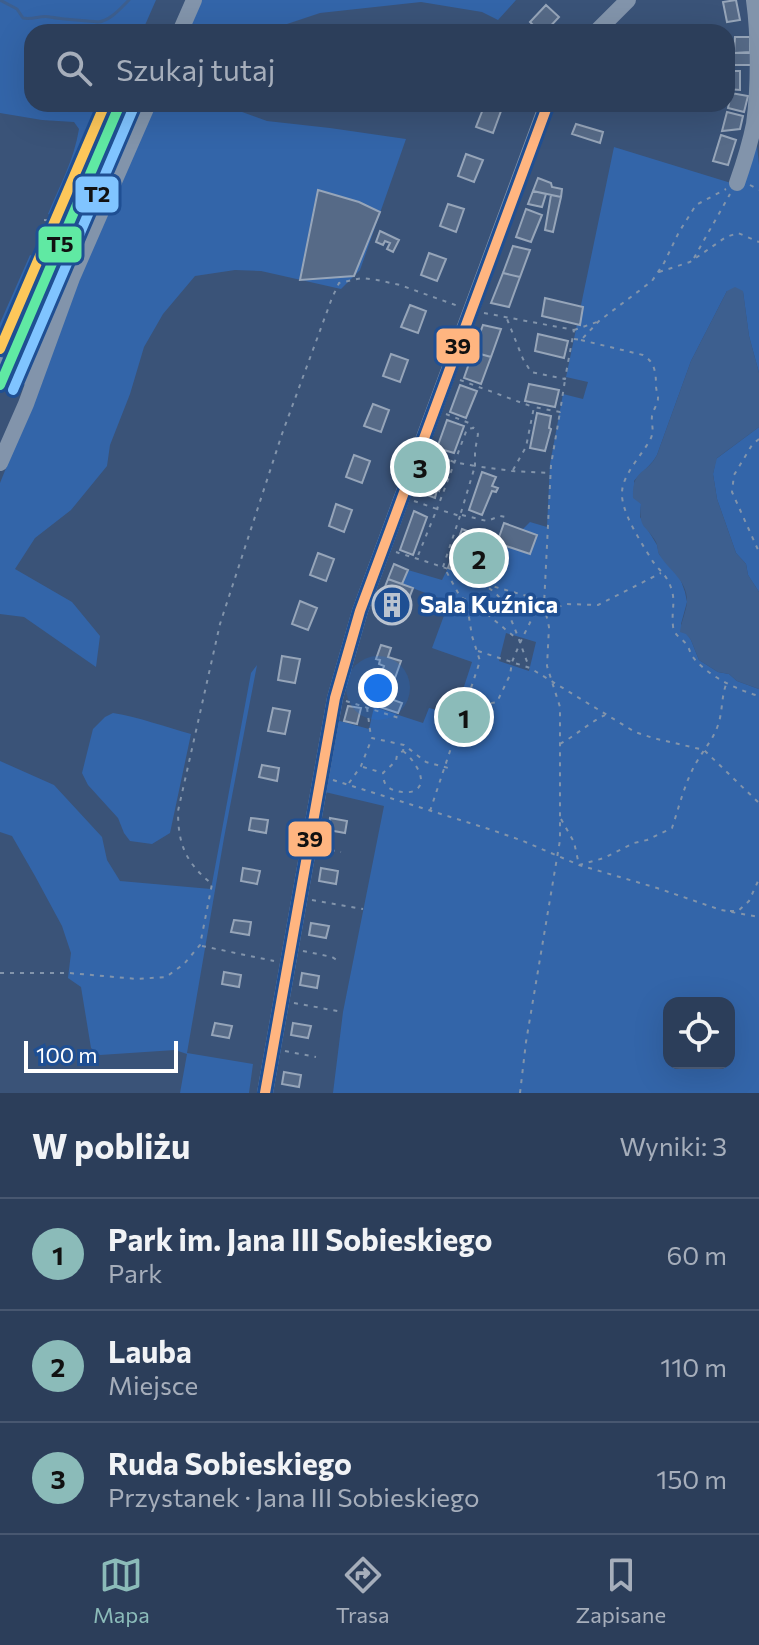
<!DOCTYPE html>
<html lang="pl">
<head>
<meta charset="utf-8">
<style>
	body { margin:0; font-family:Commissioner,sans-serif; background:#344560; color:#f1f3f6 }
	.controls { position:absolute; right:24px; bottom:24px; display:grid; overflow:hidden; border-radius:16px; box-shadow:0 8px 32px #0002 }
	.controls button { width:72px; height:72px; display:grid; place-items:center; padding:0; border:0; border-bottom:2px solid #485770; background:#2c3e5a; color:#f1f3f6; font:40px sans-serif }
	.scale { position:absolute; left:24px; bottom:20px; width:154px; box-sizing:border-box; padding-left:8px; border:4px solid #fff; border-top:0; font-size:22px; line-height:28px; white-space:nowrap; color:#fff; -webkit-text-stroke:6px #1f4f93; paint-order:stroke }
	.you { position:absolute; left:378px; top:688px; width:28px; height:28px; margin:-20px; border:6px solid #fff; border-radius:50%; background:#1a73e8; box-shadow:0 0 0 12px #1a73e833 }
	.badge { display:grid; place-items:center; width:52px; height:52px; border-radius:50%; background:#8bbbb9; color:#111; font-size:26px; font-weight:700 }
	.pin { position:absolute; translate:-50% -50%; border:4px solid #fff; box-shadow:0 2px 8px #0006 }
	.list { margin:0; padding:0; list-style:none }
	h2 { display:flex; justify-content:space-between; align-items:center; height:104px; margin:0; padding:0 32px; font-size:34px }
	h2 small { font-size:26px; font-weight:400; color:#a6aebb }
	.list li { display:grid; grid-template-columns:52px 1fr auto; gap:24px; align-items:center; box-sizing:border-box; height:112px; padding:0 32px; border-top:2px solid #485770 }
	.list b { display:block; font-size:30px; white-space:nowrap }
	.list p { margin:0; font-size:26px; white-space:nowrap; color:#a6aebb }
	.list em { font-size:26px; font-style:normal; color:#a6aebb }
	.icon { flex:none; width:44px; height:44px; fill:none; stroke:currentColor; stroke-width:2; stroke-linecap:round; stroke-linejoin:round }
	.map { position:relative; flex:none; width:759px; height:1093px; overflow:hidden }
	.search { position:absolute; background:#2c3e5a; box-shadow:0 8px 32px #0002; left:24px; right:24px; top:24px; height:88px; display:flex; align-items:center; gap:20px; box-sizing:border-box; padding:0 28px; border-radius:24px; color:#a6aebb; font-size:30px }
	.sheet { height:440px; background:#2c3e5a }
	nav { display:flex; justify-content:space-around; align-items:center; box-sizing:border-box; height:112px; border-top:2px solid #485770; background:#2c3e5a; font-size:22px; color:#a6aebb }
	nav a { display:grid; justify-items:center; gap:4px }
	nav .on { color:#8bbbb9 }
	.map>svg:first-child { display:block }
</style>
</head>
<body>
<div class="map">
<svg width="759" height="1093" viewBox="0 0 759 1093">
	<rect width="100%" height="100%" fill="#3a5378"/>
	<!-- green -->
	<path fill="#3365a9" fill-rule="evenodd" d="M0 0H156L142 32H32V104H109L62 217H55L48 214C60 185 74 160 79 129L74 122 42 120 0 113Z
		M200 0H516L498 20 482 12 421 2 320 13 269 30 268 32H186Z
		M123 104H141L118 151C101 162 92 188 82 205L78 208Z
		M154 104H233L231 108 267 121 330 128 406 139 360 270 341 289 261 271 235 270 195 276 163 314 144 347 130 394 110 445 107 466 71 510 35 538 15 569 72 602 100 636 96 667 24 617 0 614V483L39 386 80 269Z
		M756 137 759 165V373L749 336 743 292 727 291 691 361 657 455C652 465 641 472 634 481L641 504 640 517 657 545 659 554 680 578 685 592 687 602 681 624 691 640 699 660 718 672 729 674 737 681 759 689V1093H333L343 1012 384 806 325 792 336 720 369 729 374 707 423 723 429 708 455 714 472 662 432 648 449 602 402 584 408 570 442 580 448 568 461 572 475 534 530 554 536 535 522 530 530 522 547 527 550 464 563 394 583 399 588 382 566 377 614 147 731 183ZM506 633 536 642 529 671 499 661ZM669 1003H729V1063H669Z
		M104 184 32 365 26 368 12 365 74 221C88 214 91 197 100 185Z
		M55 226 60 227 2 360 0 359V323L30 255 38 258 50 231Z
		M759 427V592L748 575 746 564 736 553 717 499 713 474 716 459Z
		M257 665 224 838 187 1053 253 1064 249 1093H180L187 1054 175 1050 100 1055 91 1048 81 987 68 978 71 953 62 926 35 876 12 836 0 832V761L54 785 102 837 107 860 120 881 211 889 251 673Z
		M113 713C139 717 165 727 191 734L170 833 152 844 130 841 124 833 118 818 88 785 82 773 93 729 105 717Z"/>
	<!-- water -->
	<path fill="#3d5f8f" d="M735 287 743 291 749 336 759 373V427L717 458 713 474 717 499 736 553 746 564 748 575 759 592V689L737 681 729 674 718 672 699 660 691 640 686 634 680 632C681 622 686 612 687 602 688 580 668 570 659 554 657 550 658 546 656 542 645 523 639 531 641 504L633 498C632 468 647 475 657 455L691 361 727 291Z"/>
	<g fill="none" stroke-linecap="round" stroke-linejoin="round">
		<!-- stream -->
		<path stroke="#3d5f8f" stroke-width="3" d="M0 0 17 9 23 18C33 20 41 15 50 17 66 20 82 20 98 22 110 21 121 8 129 0"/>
	</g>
	<!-- building -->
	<path fill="#566a87" stroke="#96a5b9" stroke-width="2" d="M736 0 740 20 727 22 723 2Z
		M546 5 559 17 545 32H540L530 22Z
		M735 37H750V52L734 53Z
		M732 53H752L751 65H732Z
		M727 71H740V90L727 89Z
		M731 93 748 96 744 112 728 108Z
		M485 104 501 111 493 133 476 127Z
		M727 112 743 116 740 129 722 131Z
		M576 124 603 132 600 143 572 134Z
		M721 135 736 140 728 165 713 161Z
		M466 154 483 160 474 182 458 176Z
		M538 178 551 183 552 187 562 189 561 197 533 191Z
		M318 190 359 202 380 212 354 276 300 280Z
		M533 191 546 194 542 207 528 204Z
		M551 195 561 197 553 232 545 230Z
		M448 204 464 209 456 232 440 226Z
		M526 209 542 215 531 242 516 237Z
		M380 231 399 240 393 252 387 249 390 243 385 241 383 245 376 242Z
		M513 246 530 250 520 277 503 273Z
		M429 253 446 259 437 281 421 275Z
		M503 273 520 277 509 307 491 303Z
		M545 298 583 307 580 325 542 316Z
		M410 305 426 311 418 333 401 327Z
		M483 325 501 329 491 357 473 352Z
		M538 334 568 341 564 358 535 351Z
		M473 352 491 357 481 384 464 378Z
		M391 354 408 360 400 382 383 376Z
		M529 384 559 390 555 407 525 401Z
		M460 385 477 391 466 418 450 412Z
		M373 404 389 410 381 432 364 426Z
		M537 413 551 416 549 428 551 429 545 451 530 448Z
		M447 420 464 426 454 453 437 448Z
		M354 455 370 461 362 483 346 477Z
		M435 455 449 460 439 491 437 490 435 498 421 493Z
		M482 472 496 477 492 486 498 488 496 492 492 491 482 515 469 510Z
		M336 504 352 510 344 532 329 526Z
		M414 511 427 517 413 555 400 550Z
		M504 523 537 535 530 554 497 543Z
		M462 529 475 534 461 573 448 568Z
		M318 553 334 559 326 581 310 575Z
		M394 564 408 570 402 584 388 579Z
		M388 579 413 588 408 601 383 592Z
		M384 592 407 601 401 618 378 609Z
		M300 601 317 608 308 630 292 624Z
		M381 645 391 648 388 657 401 661 388 698 402 703 398 713 371 704 384 666 379 664 380 660 376 659Z
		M282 656 300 659 295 683 278 680Z
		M348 706 361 708 357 724 344 721Z
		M273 708 290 711 285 734 268 731Z
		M262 765 279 768 277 781 259 777Z
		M251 818 268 820 266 833 249 830Z
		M330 818 347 821 345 833 328 830Z
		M243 868 260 871 257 884 241 881Z
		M321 868 338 871 336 884 319 881Z
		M234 920 251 922 249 935 231 932Z
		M311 923 329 926 326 938 309 935Z
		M224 972 241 975 239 987 222 984Z
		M302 973 319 976 317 988 300 985Z
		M215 1023 232 1026 229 1038 212 1035Z
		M293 1023 311 1026 308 1038 291 1035Z
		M284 1072 301 1075 299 1087 282 1084Z"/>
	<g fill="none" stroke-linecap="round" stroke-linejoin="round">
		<!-- path -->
		<path stroke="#8294ab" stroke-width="2" stroke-dasharray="4 6" stroke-linecap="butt" d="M750 185 759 190
			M44 220C84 222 80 210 99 181
			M694 258 730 194
			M659 272 690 262 726 237 738 233 759 242
			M484 313 574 330 565 379 531 372 523 359 507 319
			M574 330 597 322
			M574 339 581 340 599 321 652 281 664 263 679 232 696 205 726 189
			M581 340 643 355C655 362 656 373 656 386 656 390 658 394 658 398 658 404 653 410 652 416 651 424 655 431 650 440 642 455 622 475 622 493 621 512 642 544 652 560 656 567 663 572 667 579 678 599 671 606 673 626 674 636 682 638 687 645 689 648 690 652 692 656 706 675 737 690 759 696
			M460 380 533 407
			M446 414 469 423 473 427
			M759 439 752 445 734 475 732 492 759 552
			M432 453 454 462 475 466 460 516 437 509 467 429 474 428 478 434 475 451V466L512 471 550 473
			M513 470 526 447 534 407 560 412 565 380
			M414 501 437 509 417 558
			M462 515 487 521 500 516 506 517
			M396 552C422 561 482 576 499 597 510 611 522 649 529 667
			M443 567 460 516
			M485 584 541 600
			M462 598 475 604 517 639
			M548 610 567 604 598 605 661 573
			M478 651 530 668 635 732 653 738 704 750 759 803
			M346 701 399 718
			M367 708 371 737
			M485 709 486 704 497 702 510 675 512 662 520 643 541 600 543 599
			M560 744C576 735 589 723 605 715
			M403 751C411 757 429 779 417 789 411 795 392 792 387 786 383 782 384 778 383 773L396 761 397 755 403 751 404 746
			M363 767 383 773
			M333 780 492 830 523 841 579 865 657 888 721 910 759 917
			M349 783 361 766 372 738 404 745 426 762 452 769
			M430 811 480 661 472 636 468 611 445 569
			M561 819 574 842 579 865 604 858 634 843 647 840 672 828C679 807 685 782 696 763 704 749 713 740 718 725 723 711 721 696 727 682
			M321 848 341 852
			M312 900 363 909
			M730 911H738L749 901 759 879
			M202 946 274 961
			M303 951 332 957 340 962
			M0 973H69L137 979 166 977 184 964 200 945 212 884C186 863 178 845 178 811L220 624 282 434 332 298 339 283 362 278 377 280 400 285 458 306
			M294 1003 343 1012
			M285 1051 316 1057
			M520 1093 526 1042 560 840V707L547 666 549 627 544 605 551 465 560 412"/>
		<!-- minor -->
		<path stroke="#8294ab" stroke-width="16" d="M180 32 194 0
			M596 32 628 0
			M737 183C744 163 750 144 754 124 759 88 759 35 754 0
			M0 365 34 380
			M0 463 26 404 72 278 148 104
			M265 1093 335 698 360 611 543 115 548 104"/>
		<defs>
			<path id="bus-1" d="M265 1093 335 698 360 611 548 104"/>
		</defs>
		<!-- bus-1 casing -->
		<use href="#bus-1" stroke="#1f4f93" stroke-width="16"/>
		<!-- bus-1 -->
		<use href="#bus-1" stroke="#ffb580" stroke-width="10"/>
		<defs>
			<path id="tram-1" d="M0 385 120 104"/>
			<path id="tram-2" d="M13 390 133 109"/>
			<path id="tram-3" d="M0 349 105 104"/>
		</defs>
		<!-- tram-1 casing -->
		<use href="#tram-1" stroke="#1f4f93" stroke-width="16"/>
		<!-- tram-2 casing -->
		<use href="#tram-2" stroke="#1f4f93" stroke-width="16"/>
		<!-- tram-3 casing -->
		<use href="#tram-3" stroke="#1f4f93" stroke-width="16"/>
		<!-- tram-1 -->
		<use href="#tram-1" stroke="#60e9a3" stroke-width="10"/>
		<!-- tram-2 -->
		<use href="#tram-2" stroke="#80c4ff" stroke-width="10"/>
		<!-- tram-3 -->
		<use href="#tram-3" stroke="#fdc75a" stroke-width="10"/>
	</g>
	<!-- icons -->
	<defs>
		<symbol id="building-ring" viewBox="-11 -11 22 22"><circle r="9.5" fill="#1f4f93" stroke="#bac3d0" stroke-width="1.5"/><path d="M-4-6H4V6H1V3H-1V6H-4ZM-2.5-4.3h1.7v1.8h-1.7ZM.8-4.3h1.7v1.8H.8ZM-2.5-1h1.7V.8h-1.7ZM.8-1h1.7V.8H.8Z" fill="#bac3d0"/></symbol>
	</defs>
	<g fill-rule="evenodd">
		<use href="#building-ring" x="370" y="583" width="44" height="44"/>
	</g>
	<g text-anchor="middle" stroke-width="7" stroke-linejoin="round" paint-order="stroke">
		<!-- poi labels -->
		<g font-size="24" font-weight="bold" fill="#fff" stroke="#1f4f93" text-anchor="start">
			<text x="420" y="613">Sala Kuźnica</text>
		</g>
	</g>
	<g stroke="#1f4f93" stroke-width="3">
		<rect x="74" y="175" width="46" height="39" rx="8" fill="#80c4ff"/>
		<rect x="37" y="225" width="46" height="39" rx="8" fill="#60e9a3"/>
		<rect x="435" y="327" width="46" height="38" rx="8" fill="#ffb580"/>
		<rect x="287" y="820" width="46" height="38" rx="8" fill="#ffb580"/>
	</g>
	<g font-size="22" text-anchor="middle" font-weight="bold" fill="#111">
		<text x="97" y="202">T2</text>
		<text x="60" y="252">T5</text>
		<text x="458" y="354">39</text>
		<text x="310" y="847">39</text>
	</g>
</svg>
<div class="controls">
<button><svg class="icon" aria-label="locate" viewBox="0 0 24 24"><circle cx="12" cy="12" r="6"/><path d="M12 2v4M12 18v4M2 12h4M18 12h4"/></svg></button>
</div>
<div class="scale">100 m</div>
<div class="you"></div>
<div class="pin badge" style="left:464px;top:717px">1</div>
<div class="pin badge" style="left:479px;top:558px">2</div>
<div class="pin badge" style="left:420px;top:467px">3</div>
<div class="search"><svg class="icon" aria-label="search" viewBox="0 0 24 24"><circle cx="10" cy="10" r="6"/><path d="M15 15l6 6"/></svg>Szukaj tutaj</div>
</div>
<section class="sheet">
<h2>W pobliżu<small>Wyniki: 3</small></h2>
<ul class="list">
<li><span class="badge">1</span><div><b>Park im. Jana III Sobieskiego</b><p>Park</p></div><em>60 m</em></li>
<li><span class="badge">2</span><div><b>Lauba</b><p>Miejsce</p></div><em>110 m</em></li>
<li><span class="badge">3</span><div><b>Ruda Sobieskiego</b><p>Przystanek · Jana III Sobieskiego</p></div><em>150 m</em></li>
</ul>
</section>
<nav>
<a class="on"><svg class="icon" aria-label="map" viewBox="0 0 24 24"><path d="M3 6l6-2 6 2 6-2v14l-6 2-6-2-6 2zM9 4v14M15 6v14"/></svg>Mapa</a>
<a><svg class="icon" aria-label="directions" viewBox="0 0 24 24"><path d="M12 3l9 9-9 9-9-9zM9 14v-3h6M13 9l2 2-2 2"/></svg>Trasa</a>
<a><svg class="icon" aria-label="saved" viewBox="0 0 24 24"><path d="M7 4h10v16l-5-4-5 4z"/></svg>Zapisane</a>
</nav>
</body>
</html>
